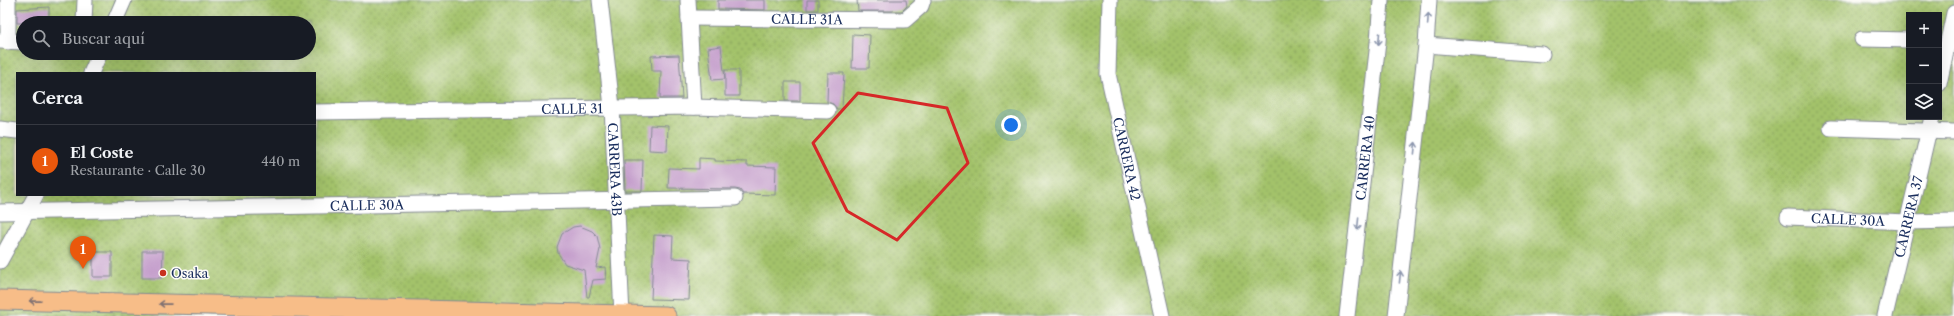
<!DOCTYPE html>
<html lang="es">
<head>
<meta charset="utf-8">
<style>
	body { margin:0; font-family:"Libre Caslon Text",serif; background:#20242c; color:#f1f3f6 }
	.controls { position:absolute; right:12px; top:12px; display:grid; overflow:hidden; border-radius:0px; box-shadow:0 4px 16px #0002 }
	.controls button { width:36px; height:36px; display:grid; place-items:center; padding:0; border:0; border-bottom:1px solid #363941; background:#171b24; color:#f1f3f6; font:20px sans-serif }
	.you { position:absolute; left:1011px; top:125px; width:14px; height:14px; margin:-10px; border:3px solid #fff; border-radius:50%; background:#1a73e8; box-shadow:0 0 0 6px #1a73e833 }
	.badge { display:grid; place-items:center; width:26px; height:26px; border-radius:50%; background:#ea580c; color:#fff; font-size:13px; font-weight:700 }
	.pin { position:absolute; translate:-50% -33px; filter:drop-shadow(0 1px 2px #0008) }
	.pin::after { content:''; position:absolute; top:21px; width:14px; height:12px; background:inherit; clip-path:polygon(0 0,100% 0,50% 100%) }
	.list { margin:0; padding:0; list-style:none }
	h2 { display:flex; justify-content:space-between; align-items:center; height:52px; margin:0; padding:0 16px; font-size:17px }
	h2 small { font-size:13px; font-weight:400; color:#9ea1a6 }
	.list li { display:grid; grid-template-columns:26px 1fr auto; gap:12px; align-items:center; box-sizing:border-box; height:72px; padding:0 16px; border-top:1px solid #363941 }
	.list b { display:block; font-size:15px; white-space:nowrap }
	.list p { margin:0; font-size:13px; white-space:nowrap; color:#9ea1a6 }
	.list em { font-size:13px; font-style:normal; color:#9ea1a6 }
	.icon { flex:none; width:22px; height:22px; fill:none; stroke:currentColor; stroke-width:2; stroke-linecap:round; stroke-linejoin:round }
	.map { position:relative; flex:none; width:1954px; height:316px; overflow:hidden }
	.search { position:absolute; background:#171b24; box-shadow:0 4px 16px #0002; left:16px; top:16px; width:300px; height:44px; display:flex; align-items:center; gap:10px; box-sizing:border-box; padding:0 14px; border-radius:22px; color:#9ea1a6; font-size:15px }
	.panel { position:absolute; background:#171b24; box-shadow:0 4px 16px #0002; left:16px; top:72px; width:300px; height:124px; border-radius:0px }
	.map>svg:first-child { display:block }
</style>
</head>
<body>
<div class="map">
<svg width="1954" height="316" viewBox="0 0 1954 316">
	<defs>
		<pattern id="grass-dots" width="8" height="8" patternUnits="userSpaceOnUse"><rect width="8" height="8" fill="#a3c26a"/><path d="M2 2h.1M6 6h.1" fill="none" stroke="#849e5a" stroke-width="1.8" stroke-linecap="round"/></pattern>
	</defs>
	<rect width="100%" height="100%" fill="#fdfcf7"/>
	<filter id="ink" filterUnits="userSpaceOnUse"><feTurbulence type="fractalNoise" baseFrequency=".025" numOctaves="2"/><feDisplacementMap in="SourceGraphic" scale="8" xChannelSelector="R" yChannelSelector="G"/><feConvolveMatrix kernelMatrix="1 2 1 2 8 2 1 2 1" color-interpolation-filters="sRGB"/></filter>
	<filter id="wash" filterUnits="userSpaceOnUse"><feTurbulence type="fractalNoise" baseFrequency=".012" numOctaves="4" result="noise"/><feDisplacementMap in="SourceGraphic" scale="16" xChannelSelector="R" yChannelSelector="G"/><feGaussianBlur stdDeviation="0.9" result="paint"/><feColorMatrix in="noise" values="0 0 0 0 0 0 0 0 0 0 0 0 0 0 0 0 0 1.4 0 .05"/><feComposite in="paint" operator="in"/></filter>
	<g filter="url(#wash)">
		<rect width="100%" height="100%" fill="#ece4c6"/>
		<!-- grass -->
		<path fill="url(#grass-dots)" stroke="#5f7864" fill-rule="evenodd" d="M0 0H1954V316H0ZM1909 15H1939V117H1909ZM23 23H309V53H23ZM17 73H315V195H17Z"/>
		<g id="blocks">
			<!-- building -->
			<path fill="#c59fcc" d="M718 0H765V10L718 9Z
				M807 0H818V10H807Z
				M857 0H906L907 6 902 11H858Z
				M49 7V23H17V9Z
				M853 34 870 35 869 68H852Z
				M721 46 725 79 712 80 708 48Z
				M679 55 682 98H660L661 71H652L651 56Z
				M725 70H739V96H725Z
				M828 73H844L842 109H837L833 104 827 102Z
				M785 82H800V101H785Z
				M650 125 668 126 667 151 649 150Z
				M699 158 715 159V161L747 162V166L776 167 775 195 743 194 740 190 735 189 668 188 669 168 699 169Z
				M624 160H643L642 191H625Z
				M580 226 592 231 597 236 600 249 596 268 605 267 606 279 593 280 589 297H587L584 270 565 264 558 253 557 247 562 234 573 227Z
				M654 235 673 236 672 258 691 259 689 300 651 299Z
				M142 251H163L162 278H142Z
				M93 252H112V277H93Z"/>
		</g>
	</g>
	<g filter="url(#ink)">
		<use href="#blocks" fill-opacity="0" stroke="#848a92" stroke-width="1"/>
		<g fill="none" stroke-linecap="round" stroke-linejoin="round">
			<defs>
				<g id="minor">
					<path id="s1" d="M600 0 612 107 622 315"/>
					<path d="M688 0 694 107"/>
					<path id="s2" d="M1110 0 1108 74 1162 316"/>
					<path id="s3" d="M689 18 905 20 921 6 923 0"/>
					<path d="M84 23 85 0"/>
					<path d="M114 23 124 0"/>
					<path d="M1862 39 1909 40"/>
					<path d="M0 41 23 42"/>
					<path d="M8 42V0"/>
					<path d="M1426 45 1542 54"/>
					<path d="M91 73 100 53"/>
					<path d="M1939 84 1954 13"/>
					<path id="s4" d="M315 112 694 107 828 111"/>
					<path d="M1831 128 1954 132"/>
					<path d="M0 129 17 131"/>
					<path id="s5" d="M0 212 735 198"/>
					<path id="s6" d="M1788 217 1908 222 1954 221"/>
					<path d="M0 261 36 195"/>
					<path id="s7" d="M1347 316 1378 42 1381 0"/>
					<path d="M1396 316 1426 45 1429 0"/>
					<path id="s8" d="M1885 316 1932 117"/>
				</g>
				<path id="major" d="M0 300 666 316"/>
			</defs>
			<!-- minor casing -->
			<use href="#minor" stroke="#848a92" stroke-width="17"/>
			<!-- major casing -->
			<use href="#major" stroke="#848a92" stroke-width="21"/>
			<!-- minor -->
			<use href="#minor" stroke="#fff" stroke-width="15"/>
			<!-- major -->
			<use href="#major" stroke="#f7bd88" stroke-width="19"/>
		</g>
		<!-- one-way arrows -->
		<defs><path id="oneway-shaft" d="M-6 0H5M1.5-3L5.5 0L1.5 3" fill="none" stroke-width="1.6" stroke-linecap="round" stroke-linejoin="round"/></defs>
		<g stroke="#8d97ae">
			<use href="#oneway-shaft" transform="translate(1428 19) rotate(-86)"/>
			<use href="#oneway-shaft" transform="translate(1379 39) rotate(95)"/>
			<use href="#oneway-shaft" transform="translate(1415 148) rotate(-84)"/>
			<use href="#oneway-shaft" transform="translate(1358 224) rotate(96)"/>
			<use href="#oneway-shaft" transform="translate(1400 277) rotate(-84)"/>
		</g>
		<g stroke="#7e6f71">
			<use href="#oneway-shaft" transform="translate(35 301) rotate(-179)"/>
			<use href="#oneway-shaft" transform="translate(165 304) rotate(-179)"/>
		</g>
	</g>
	<!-- marked area -->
	<path fill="none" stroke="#d62828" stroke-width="3" stroke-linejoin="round" d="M858 93 947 108 968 163 897 240 847 211 813 143Z"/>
	<!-- markers -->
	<circle fill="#c8321e" stroke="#fdfcf7" stroke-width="1.5" cx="163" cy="273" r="4"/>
	<g text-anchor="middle" stroke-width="3" stroke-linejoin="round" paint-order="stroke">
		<!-- street labels -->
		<g font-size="13" fill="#1b2f5e" stroke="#fdfcf7">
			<text dy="5" stroke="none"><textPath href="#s3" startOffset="118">CALLE 31A</textPath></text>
			<text dy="5" stroke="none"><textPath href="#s4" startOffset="257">CALLE 31</textPath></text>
			<text dy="5" stroke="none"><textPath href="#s7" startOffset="159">CARRERA 40</textPath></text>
			<text dy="5" stroke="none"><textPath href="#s2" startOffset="161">CARRERA 42</textPath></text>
			<text dy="5" stroke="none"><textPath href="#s1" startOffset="170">CARRERA 43B</textPath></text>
			<text dy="5" stroke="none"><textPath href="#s5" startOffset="367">CALLE 30A</textPath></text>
			<text dy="5" stroke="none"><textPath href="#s8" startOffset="102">CARRERA 37</textPath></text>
			<text dy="5" stroke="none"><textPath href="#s6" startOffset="60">CALLE 30A</textPath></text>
		</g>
		<!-- poi labels -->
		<g font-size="13" fill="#1b2f5e" stroke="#fdfcf7" text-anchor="start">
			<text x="171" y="278">Osaka</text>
		</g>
	</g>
</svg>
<div class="controls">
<button>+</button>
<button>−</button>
<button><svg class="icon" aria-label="layers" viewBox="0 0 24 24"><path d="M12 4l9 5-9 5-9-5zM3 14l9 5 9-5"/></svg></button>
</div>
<div class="you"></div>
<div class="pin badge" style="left:83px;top:269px">1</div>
<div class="search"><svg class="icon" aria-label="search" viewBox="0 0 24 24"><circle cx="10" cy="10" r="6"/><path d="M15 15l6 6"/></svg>Buscar aquí</div>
<section class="panel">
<h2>Cerca<small></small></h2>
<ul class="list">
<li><span class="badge">1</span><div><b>El Coste</b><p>Restaurante · Calle 30</p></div><em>440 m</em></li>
</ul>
</section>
</div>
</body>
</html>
